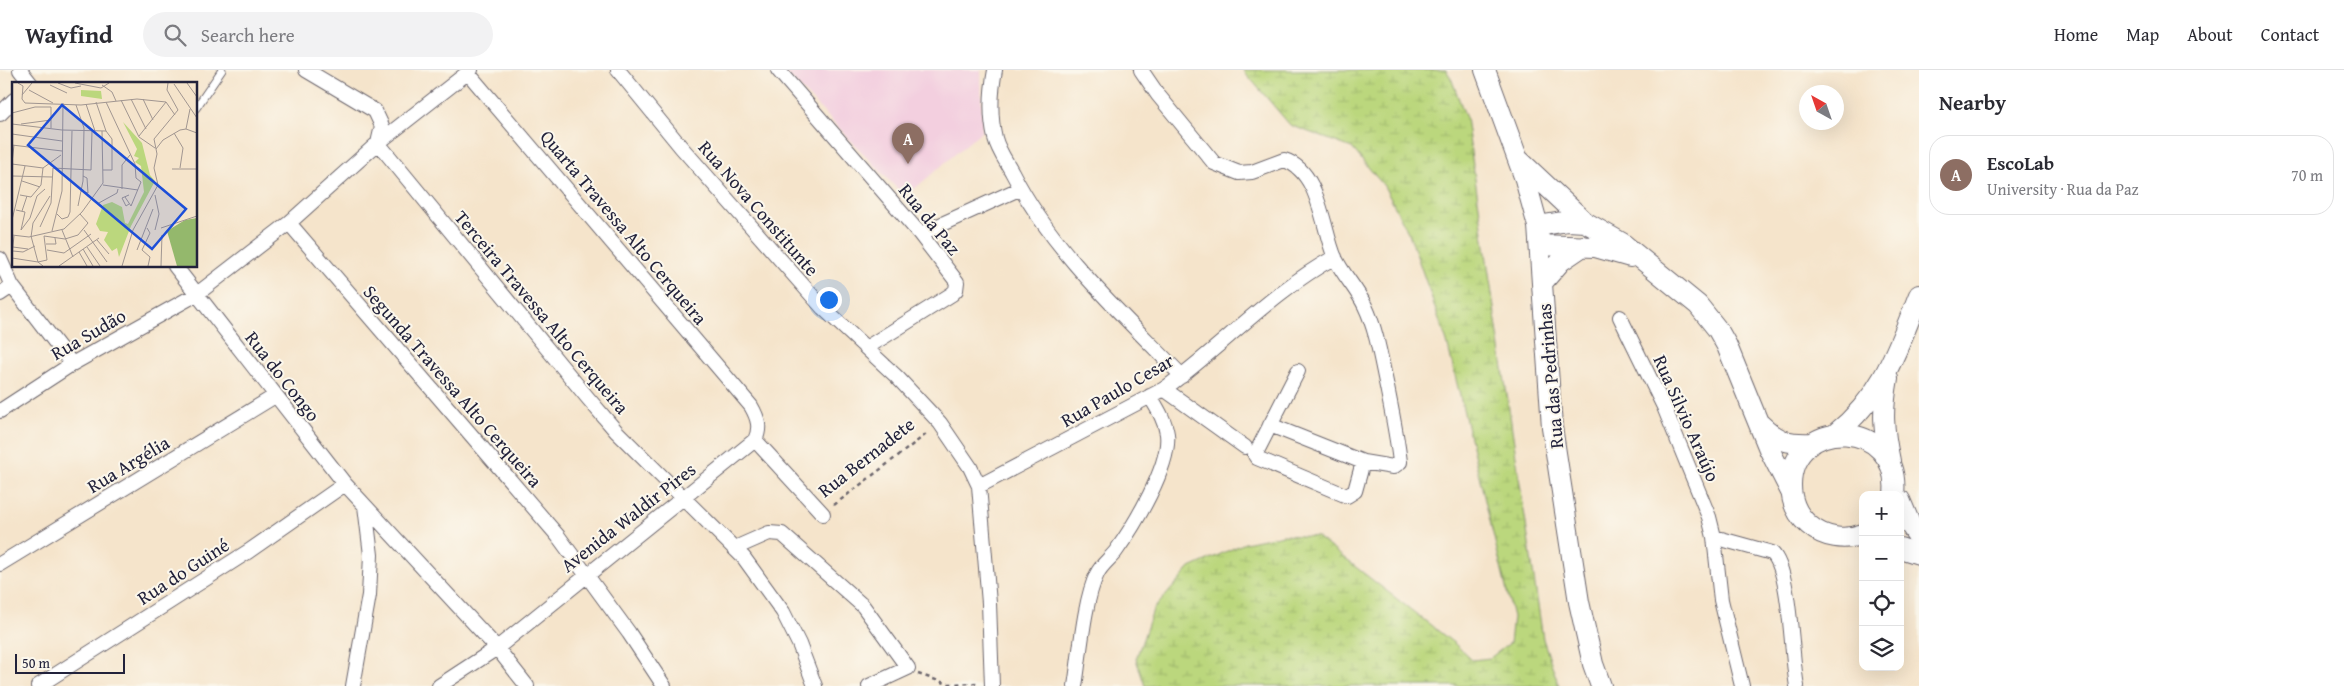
<!DOCTYPE html>
<html lang="en">
<head>
<meta charset="utf-8">
<style>
	body { margin:0; font-family:"Gentium Book Plus",serif; background:#f2f2f3; color:#2b2b33 }
	.controls { position:absolute; right:15px; bottom:15px; display:grid; overflow:hidden; border-radius:10px; box-shadow:0 5px 20px #0002 }
	.controls button { width:45px; height:45px; display:grid; place-items:center; padding:0; border:0; border-bottom:1px solid #e1e1e2; background:#fff; color:#2b2b33; font:25px sans-serif }
	.compass { position:absolute; left:1799px; top:15px; width:45px; height:45px; border-radius:50%; background:#fff; box-shadow:0 5px 20px #0002; rotate:320deg }
	.scale { position:absolute; left:15px; bottom:12px; width:110px; box-sizing:border-box; padding-left:5px; border:2px solid #22223b; border-top:0; font-size:14px; line-height:18px; white-space:nowrap; color:#22223b; -webkit-text-stroke:4px #fbf7ec; paint-order:stroke }
	.you { position:absolute; left:828px; top:229px; width:18px; height:18px; margin:-12px; border:4px solid #fff; border-radius:50%; background:#1a73e8; box-shadow:0 0 0 8px #1a73e833 }
	.badge { display:grid; place-items:center; width:32px; height:32px; border-radius:50%; background:#b45309; color:#fff; font-size:16px; font-weight:700 }
	.pin { position:absolute; translate:-50% -41px; filter:drop-shadow(0 1px 2px #0008) }
	.pin::after { content:''; position:absolute; top:26px; width:18px; height:15px; background:inherit; clip-path:polygon(0 0,100% 0,50% 100%) }
	.list { margin:0; padding:0; list-style:none }
	h2 { display:flex; justify-content:space-between; align-items:center; height:65px; margin:0; padding:0 20px; font-size:21px }
	h2 small { font-size:16px; font-weight:400; color:#7c7c81 }
	.list li { display:grid; grid-template-columns:32px 1fr auto; gap:15px; align-items:center; box-sizing:border-box; height:80px; margin:0 10px 10px; padding:0 10px; border:1px solid #e1e1e2; border-radius:20px }
	.list b { display:block; font-size:19px; white-space:nowrap }
	.list p { margin:0; font-size:16px; white-space:nowrap; color:#7c7c81 }
	.list em { font-size:16px; font-style:normal; color:#7c7c81 }
	.icon { flex:none; width:28px; height:28px; fill:none; stroke:currentColor; stroke-width:2; stroke-linecap:round; stroke-linejoin:round }
	.map { position:relative; flex:none; width:1919px; height:616px; overflow:hidden }
	header { display:flex; align-items:center; gap:30px; box-sizing:border-box; height:70px; padding:0 25px; background:#fff; border-bottom:1px solid #e1e1e2 }
	header strong { font-size:24px }
	nav { display:flex; gap:28px; margin-inline-start:auto; font-size:18px }
	.search { width:350px; height:45px; background:#f2f2f3; display:flex; align-items:center; gap:12px; box-sizing:border-box; padding:0 18px; border-radius:28px; color:#7c7c81; font-size:19px }
	main { display:flex }
	aside { flex:1; background:#fff }
	.map>svg:first-child { display:block }
</style>
</head>
<body>
<header>
<strong>Wayfind</strong>
<div class="search"><svg class="icon" aria-label="search" viewBox="0 0 24 24"><circle cx="10" cy="10" r="6"/><path d="M15 15l6 6"/></svg>Search here</div>
<nav><a>Home</a><a>Map</a><a>About</a><a>Contact</a></nav>
</header>
<main>
<div class="map">
<svg width="1919" height="616" viewBox="0 0 1919 616">
	<defs>
		<pattern id="wetland-marsh" width="20" height="14" patternUnits="userSpaceOnUse" patternTransform="scale(1.25)"><rect width="20" height="14" fill="#bbd77d"/><path d="M1 5h8M5 5V1M11 12h8M15 12V8" fill="none" stroke="#a0b86d"/></pattern>
	</defs>
	<rect width="100%" height="100%" fill="#fbf7ec"/>
	<filter id="ink" filterUnits="userSpaceOnUse"><feTurbulence type="fractalNoise" baseFrequency=".02" numOctaves="2"/><feDisplacementMap in="SourceGraphic" scale="10" xChannelSelector="R" yChannelSelector="G"/><feConvolveMatrix kernelMatrix="1 2 1 2 8 2 1 2 1" color-interpolation-filters="sRGB"/></filter>
	<filter id="wash" filterUnits="userSpaceOnUse"><feTurbulence type="fractalNoise" baseFrequency=".0096" numOctaves="4" result="noise"/><feDisplacementMap in="SourceGraphic" scale="20" xChannelSelector="R" yChannelSelector="G"/><feGaussianBlur stdDeviation="1.12" result="paint"/><feColorMatrix in="noise" values="0 0 0 0 0 0 0 0 0 0 0 0 0 0 0 0 0 1.4 0 .05"/><feComposite in="paint" operator="in"/></filter>
	<g filter="url(#wash)">
		<rect width="100%" height="100%" fill="#f5e4cb"/>
		<!-- built -->
		<path fill="#f3cfdf" d="M783 0H981L982 61 905 127Z"/>
		<!-- wetland -->
		<path fill="url(#wetland-marsh)" stroke="#6e7c5c" d="M1243 0H1446L1451 8 1466 48 1543 569 1559 616H1145L1136 589 1153 540 1190 498 1245 473 1283 465 1317 467 1455 574 1472 590 1490 588 1510 573 1513 547 1447 272 1410 166 1384 116 1352 78 1290 55Z"/>
	</g>
	<g filter="url(#ink)">
		<g fill="none" stroke-linecap="round" stroke-linejoin="round">
			<defs>
				<path id="lane" d="M196 38 222 0"/>
				<path id="street" d="M20 0 31 14
					M306 0 375 41 382 56 378 73 587 327 616 361 744 488 783 542 799 574 815 616
					M618 0 681 77 823 238 897 307 940 353 970 397 979 416 989 533 992 616
					M778 0 920 164 957 212 956 220 952 224 866 278
					M995 0C991 21 990 47 995 68 998 80 1006 91 1012 102 1052 181 1121 243 1182 306
					M1141 0 1158 25 1214 93 1239 103 1252 102 1284 90C1320 101 1322 158 1335 188 1343 205 1357 219 1365 236 1377 261 1381 290 1387 317 1392 342 1397 366 1400 392L1393 397 1363 392 1270 355
					M0 44 14 30
					M289 153 558 466 629 563 664 616
					M920 164 1019 119
					M0 189 12 216 72 294
					M175 196 345 414 497 578 527 616
					M0 224 12 216
					M1620 247 1664 337 1709 447 1714 467 1721 530 1742 616
					M1298 301 1255 385 1257 388 1347 426 1355 421 1363 392
					M1164 319 1245 377
					M0 341 72 294 197 224 289 153 378 73 471 0
					M755 370 823 444
					M979 416 1164 319C1223 276 1271 222 1335 187
					M1714 467 1772 483C1791 500 1791 587 1797 616
					M735 478 769 463 782 464 863 536 908 598 869 616
					M0 494 275 326
					M38 616 249 481 345 414
					M353 616 369 525 371 485 365 436
					M439 616 497 578 755 370C761 358 758 348 751 336L468 3
					M1075 616C1080 586 1084 530 1097 504 1101 495 1110 489 1116 481 1134 456 1171 395 1167 364 1165 350 1157 338 1150 326"/>
				<path id="secondary" d="M1485 0 1525 109 1538 156 1552 357 1579 532 1593 594 1601 616
					M1519 90 1585 152
					M1538 156 1568 151 1585 152 1622 173 1698 235 1718 260 1727 276 1769 379 1791 422
					M1540 175 1595 177 1630 187
					M1542 213 1561 191 1583 176
					M1888 308C1882 341 1883 358 1890 391
					M1760 354C1779 372 1787 374 1813 373
					M1835 364C1883 326 1897 280 1919 225
					M1900 430 1911 456 1919 468
					M1863 464C1845 471 1824 468 1809 455 1797 445 1791 431 1791 415 1791 345 1902 347 1894 425
					M1900 478 1919 484"/>
			</defs>
			<!-- lane casing -->
			<use href="#lane" stroke="#6c666d" stroke-width="9"/>
			<!-- street casing -->
			<use href="#street" stroke="#6c666d" stroke-width="16"/>
			<!-- secondary casing -->
			<use href="#secondary" stroke="#6c666d" stroke-width="22"/>
			<!-- path -->
			<path stroke="#6c666d" stroke-width="2.5" stroke-dasharray="4 4" stroke-linecap="butt" d="M834 435 929 362
				M918 604 948 614 978 613"/>
			<!-- lane -->
			<use href="#lane" stroke="#fff" stroke-width="7"/>
			<!-- street -->
			<use href="#street" stroke="#fff" stroke-width="14"/>
			<!-- secondary -->
			<use href="#secondary" stroke="#fff" stroke-width="20"/>
		</g>
	</g>
	<g text-anchor="middle" stroke-width="4" stroke-linejoin="round" paint-order="stroke">
		<!-- street labels -->
		<g font-size="19" fill="#22223b" stroke="#fbf7ec">
			<text transform="translate(759 138) rotate(49)" y="7">Rua Nova Constitunte</text>
			<text transform="translate(930 149) rotate(51)" y="7">Rua da Paz</text>
			<text transform="translate(624 157) rotate(50)" y="7">Quarta Travessa Alto Cerqueira</text>
			<text transform="translate(542 242) rotate(50)" y="7">Terceira Travessa Alto Cerqueira</text>
			<text transform="translate(88 264) rotate(-30)" y="7">Rua Sudão</text>
			<text transform="translate(283 306) rotate(52)" y="7">Rua do Congo</text>
			<text transform="translate(1550 306) rotate(-95)" y="7">Rua das Pedrinhas</text>
			<text transform="translate(453 316) rotate(49)" y="7">Segunda Travessa Alto Cerqueira</text>
			<text transform="translate(1117 320) rotate(-30)" y="7">Rua Paulo Cesar</text>
			<text transform="translate(1687 348) rotate(66)" y="7">Rua Silvio Araújo</text>
			<text transform="translate(866 387) rotate(-38)" y="7">Rua Bernadete</text>
			<text transform="translate(128 394) rotate(-31)" y="7">Rua Argélia</text>
			<text transform="translate(628 447) rotate(-38)" y="7">Avenida Waldir Pires</text>
			<text transform="translate(183 501) rotate(-33)" y="7">Rua do Guiné</text>
		</g>
	</g>
	<!-- overview -->
	<g transform="translate(12 12)">
		<rect width="185" height="185" fill="#f5e4cb"/>
		<path d="M69 8 89 9 90 17 69 14Z" fill="#bbd77d"/>
		<path d="M185 136V184H165L155 149 173 138Z" fill="#94b86c"/>
		<path d="M111 40 130 61 138 93 143 99 119 144 107 175 105 166 100 169 92 158 96 150 88 149 84 142 91 123 100 120 110 125 113 141 116 142 132 110 129 84 123 80 127 76 122 74 125 67Z" fill="#bbd77d"/>
		<path fill="none" stroke="#a19691" stroke-width="1" d="M6 1 11 4 10 17 13 21 69 23 125 17 154 20M46 1 59 6 69 4M63 1 89 6 97 1M175 1 185 15M162 2 185 36M38 3 55 11M90 3 100 10 104 19M17 8 41 21M10 13 20 1M119 17 134 47M131 17 141 38M109 18 127 55 143 66M94 20 123 82 124 96 129 100 119 124 113 115M74 22 83 49M64 23 72 46 71 99 66 124M0 31 23 25H39V46M0 42 50 48 94 49 84 20M9 42 39 38M174 47 178 27M162 51 171 66 168 86M0 52 50 59M127 54 154 20 163 33M0 63 50 69M144 67 151 58 168 48 174 47 185 51M0 81 2 63M0 82 31 86 49 73M41 86 79 88 80 49M160 87H185M91 88H100V57L94 49M0 94 40 95M10 99 28 105M91 103 126 108M110 107V83L118 73M69 109 76 111 75 96 71 94M8 113 19 115 29 103 31 86M85 122 105 111 106 107M117 122 114 124 110 116 117 113M4 128 13 130 9 148 18 136 25 114 33 107M10 129 15 114M45 132 50 137 56 135 58 130 60 49M0 138 13 84M28 145 39 121 41 86M135 146 138 151 130 168 138 175 136 184M149 146 185 134M50 148 61 175M72 148 95 180M143 148 147 132 143 113M40 149 50 109 51 21M0 153 17 155 52 147 70 130 91 101 90 49M19 154 26 180 31 184M32 154 53 157 66 153 76 141 68 132M32 154 35 178M19 155 21 141 38 114M85 158 97 172M34 162H44L43 156M1 165 16 167M75 165 88 184M71 167 81 184M35 168 52 171 79 152M125 168 141 127M1 169 11 170 23 164M67 170 75 184M0 173 2 154M0 176 26 180 35 178M47 184 87 156M110 184 121 148 146 103 142 86 145 72 142 57 166 28 155 8 156 1M149 184 150 153"/>
		<path fill="#1d4ed8" fill-opacity="0.15" stroke="#1d4ed8" stroke-width="2.5" d="M50 23 174 127 140 167 16 63Z"/>
		<rect width="185" height="185" fill="none" stroke="#22223b" stroke-width="2.5"/>
	</g>
</svg>
<div class="controls">
<button>+</button>
<button>−</button>
<button><svg class="icon" aria-label="locate" viewBox="0 0 24 24"><circle cx="12" cy="12" r="6"/><path d="M12 2v4M12 18v4M2 12h4M18 12h4"/></svg></button>
<button><svg class="icon" aria-label="layers" viewBox="0 0 24 24"><path d="M12 4l9 5-9 5-9-5zM3 14l9 5 9-5"/></svg></button>
</div>
<svg class="compass" viewBox="-18 -18 36 36"><path d="M0-13l5 13h-10z" fill="#e53935"/><path d="M0 13l5-13h-10z" fill="#7c7c81"/></svg>
<div class="scale">50 m</div>
<div class="you"></div>
<div class="pin badge" style="left:908px;top:94px;background:#8d6e63">A</div>
</div>
<aside>
<h2>Nearby<small></small></h2>
<ul class="list">
<li><span class="badge" style="background:#8d6e63">A</span><div><b>EscoLab</b><p>University · Rua da Paz</p></div><em>70 m</em></li>
</ul>
</aside>
</main>
</body>
</html>
